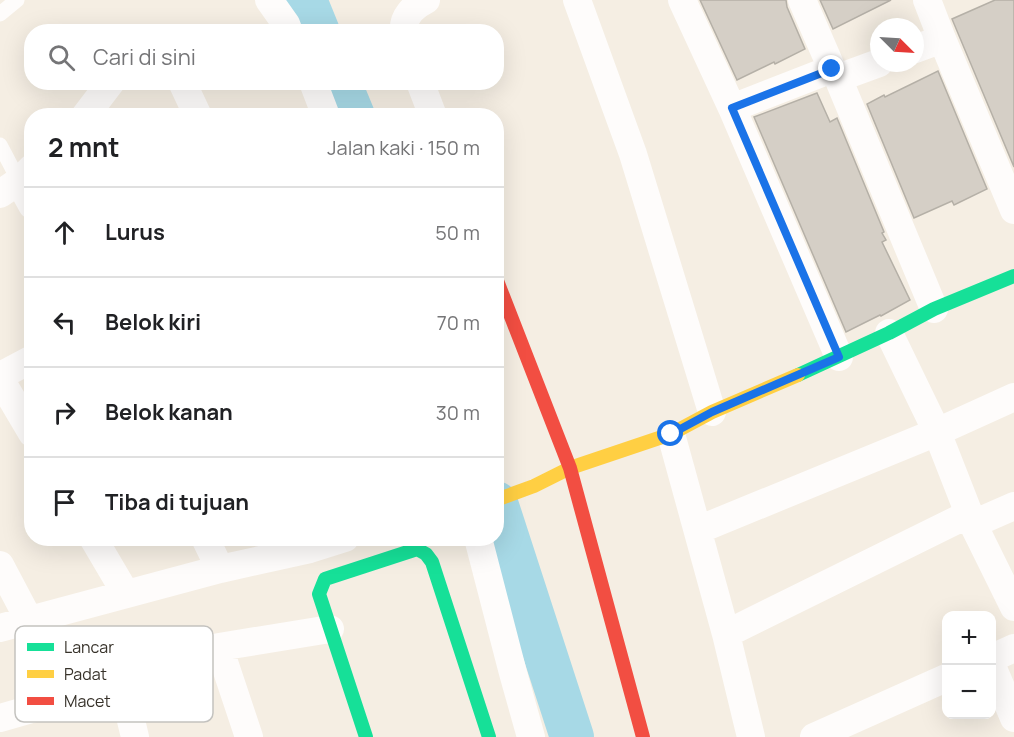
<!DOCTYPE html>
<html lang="id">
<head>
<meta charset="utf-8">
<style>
	body { margin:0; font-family:Manrope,sans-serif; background:#f6f6f6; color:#202124 }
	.controls { position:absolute; right:18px; bottom:18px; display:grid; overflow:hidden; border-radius:12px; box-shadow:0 6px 24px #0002 }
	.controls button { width:54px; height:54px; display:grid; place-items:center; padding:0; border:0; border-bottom:2px solid #e0e0e0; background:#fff; color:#202124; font:30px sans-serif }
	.compass { position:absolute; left:870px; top:18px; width:54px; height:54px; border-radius:50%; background:#fff; box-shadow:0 6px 24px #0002; rotate:114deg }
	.stop { position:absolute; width:18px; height:18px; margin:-14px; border:4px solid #1a73e8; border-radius:50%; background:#fff }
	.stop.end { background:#1a73e8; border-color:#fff; box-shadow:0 2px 6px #0008 }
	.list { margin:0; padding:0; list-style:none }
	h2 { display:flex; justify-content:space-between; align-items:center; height:78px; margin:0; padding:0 24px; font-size:26px }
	h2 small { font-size:20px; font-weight:400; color:#757577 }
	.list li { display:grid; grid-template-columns:39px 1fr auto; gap:18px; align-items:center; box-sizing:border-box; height:90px; padding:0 24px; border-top:2px solid #e0e0e0 }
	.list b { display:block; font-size:22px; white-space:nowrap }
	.list em { font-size:20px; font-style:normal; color:#757577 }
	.icon { flex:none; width:33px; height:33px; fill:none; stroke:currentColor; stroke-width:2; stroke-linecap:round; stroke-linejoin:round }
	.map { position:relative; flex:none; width:1014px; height:737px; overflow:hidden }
	.search { position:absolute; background:#fff; box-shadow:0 6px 24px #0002; left:24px; top:24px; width:480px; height:66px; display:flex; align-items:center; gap:15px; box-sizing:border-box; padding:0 21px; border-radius:24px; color:#757577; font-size:22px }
	.panel { position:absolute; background:#fff; box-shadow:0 6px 24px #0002; left:24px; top:108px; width:480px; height:438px; border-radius:24px }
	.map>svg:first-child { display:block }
</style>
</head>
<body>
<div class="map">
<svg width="1014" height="737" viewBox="0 0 1014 737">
	<rect width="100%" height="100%" fill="#f5eee3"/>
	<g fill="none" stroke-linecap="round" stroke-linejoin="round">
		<!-- river -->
		<path stroke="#a7d9e6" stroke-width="44" d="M305 0 318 32
			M339 82 353 116
			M496 503 572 737"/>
	</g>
	<!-- building -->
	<path fill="#d5cfc6" stroke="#b5b0a7" stroke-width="1.5" d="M700 0H786L787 7 805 49 775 64 774 62 737 80Z
		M820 0H891L833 29Z
		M995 0H1014V167L952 19Z
		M938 71 987 189 954 205 952 201 914 218 867 104 884 95 885 97Z
		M817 93 830 122 837 118 884 232 882 233 886 240 882 242 910 300 881 316 880 315 846 332 754 117Z"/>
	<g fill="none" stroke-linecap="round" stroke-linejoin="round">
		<!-- lane -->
		<path stroke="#fefcfb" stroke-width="15" d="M0 14 17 0
			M0 145 19 181"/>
		<!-- street -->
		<path stroke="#fefcfb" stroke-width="28" d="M269 0 286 24 289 32
			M577 0 633 154 712 412
			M682 0 732 108 839 357
			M802 0 832 69 838 78 934 309
			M927 0 942 39 1014 210
			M404 32C402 17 414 6 426 0
			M915 49 942 39
			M838 78 879 63
			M182 82 198 116
			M313 82 326 116
			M420 82 433 116
			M732 108 832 69
			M85 116 111 82
			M19 181 32 205
			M0 194 19 181 32 168
			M889 333 937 432 973 524 1014 607
			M0 376 32 359
			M0 379 32 433
			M671 434 726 634 751 737
			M973 524 1014 506
			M698 530 937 432 1014 397
			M93 538 126 594
			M205 538 220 569
			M478 538 513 673 531 737
			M0 565 29 620
			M0 628 220 569 310 549 345 538
			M726 634 969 514
			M219 647 249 737
			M992 658 1014 648
			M992 666 1014 718
			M122 683 135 737
			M0 718 122 683 219 647 330 629
			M814 737 946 678"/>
		<!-- fast -->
		<path stroke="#16e098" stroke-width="14" d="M798 375 889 333 934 309 1014 276
			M366 737 319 594 325 579 417 549 426 554 432 562 489 737"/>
		<!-- slow -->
		<path stroke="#ffcf43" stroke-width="14" d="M496 500 534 486 570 468 671 434 712 412 798 375"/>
		<!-- jam -->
		<path stroke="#f24e42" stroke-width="14" d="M496 278 570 468 643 737"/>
	</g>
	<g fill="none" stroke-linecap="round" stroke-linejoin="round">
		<!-- route -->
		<path stroke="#1a73e8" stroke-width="8" d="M671 434 712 412 839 357 732 108 832 69"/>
	</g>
	<!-- legend -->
	<rect x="15" y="626" width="198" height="96" rx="9" fill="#fff" stroke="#c3c2bf" stroke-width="1.5"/>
	<rect x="27" y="643" width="27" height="8" fill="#16e098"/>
	<rect x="27" y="670" width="27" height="8" fill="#ffcf43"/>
	<rect x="27" y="697" width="27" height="8" fill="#f24e42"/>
	<g font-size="16" fill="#37322a">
		<text x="64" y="653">Lancar</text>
		<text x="64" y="680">Padat</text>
		<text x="64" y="707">Macet</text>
	</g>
</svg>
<div class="controls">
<button>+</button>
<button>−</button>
</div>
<svg class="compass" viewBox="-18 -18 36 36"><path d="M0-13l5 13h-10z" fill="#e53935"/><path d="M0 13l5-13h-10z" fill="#757577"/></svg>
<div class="stop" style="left:671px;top:434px"></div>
<div class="stop end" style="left:832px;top:69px"></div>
<div class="search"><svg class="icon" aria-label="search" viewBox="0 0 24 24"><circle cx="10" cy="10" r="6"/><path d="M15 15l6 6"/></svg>Cari di sini</div>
<section class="panel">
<h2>2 mnt<small>Jalan kaki · 150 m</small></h2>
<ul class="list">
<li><svg class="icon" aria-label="ahead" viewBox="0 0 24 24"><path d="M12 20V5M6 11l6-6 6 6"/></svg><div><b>Lurus</b></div><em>50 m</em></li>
<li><svg class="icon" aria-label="left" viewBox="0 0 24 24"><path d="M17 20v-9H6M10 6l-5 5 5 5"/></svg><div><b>Belok kiri</b></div><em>70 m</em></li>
<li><svg class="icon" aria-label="right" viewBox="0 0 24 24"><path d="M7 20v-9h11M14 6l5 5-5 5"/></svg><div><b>Belok kanan</b></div><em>30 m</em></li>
<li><svg class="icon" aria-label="arrive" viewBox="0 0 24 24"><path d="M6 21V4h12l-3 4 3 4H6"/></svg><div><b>Tiba di tujuan</b></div></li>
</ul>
</section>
</div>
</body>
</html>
